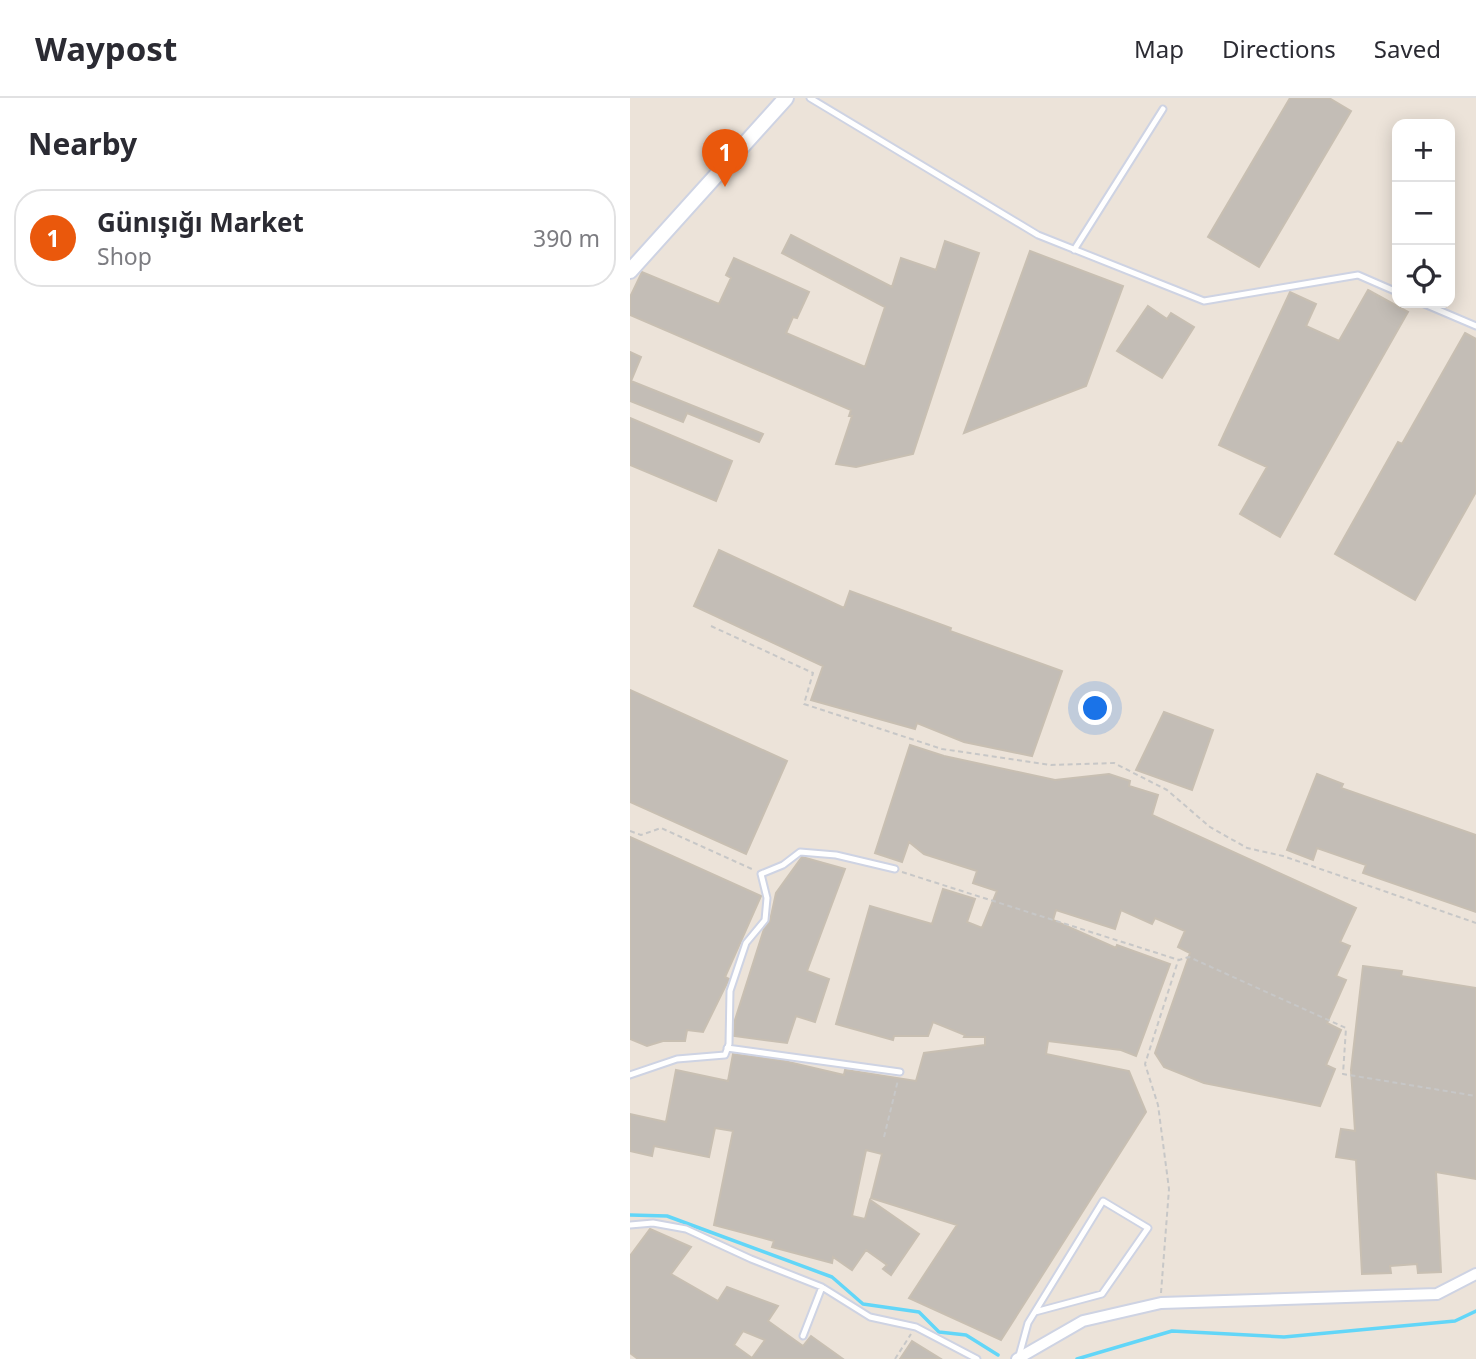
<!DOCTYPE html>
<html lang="en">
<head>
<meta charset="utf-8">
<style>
	body { margin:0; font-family:"Noto Sans",sans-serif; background:#f7f7f7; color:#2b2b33 }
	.controls { position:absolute; right:21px; top:21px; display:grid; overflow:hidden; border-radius:14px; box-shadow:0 4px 18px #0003 }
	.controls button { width:63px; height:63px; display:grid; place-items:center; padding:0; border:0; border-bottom:2px solid #e1e1e2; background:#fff; color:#2b2b33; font:35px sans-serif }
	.you { position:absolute; left:466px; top:611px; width:24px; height:24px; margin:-18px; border:5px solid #fff; border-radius:50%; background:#1a73e8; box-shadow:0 0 0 10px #1a73e833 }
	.badge { display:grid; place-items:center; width:46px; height:46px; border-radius:50%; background:#ea580c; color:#fff; font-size:23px; font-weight:700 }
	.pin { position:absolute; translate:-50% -58px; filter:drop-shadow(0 2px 4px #0008) }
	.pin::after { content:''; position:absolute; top:37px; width:24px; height:21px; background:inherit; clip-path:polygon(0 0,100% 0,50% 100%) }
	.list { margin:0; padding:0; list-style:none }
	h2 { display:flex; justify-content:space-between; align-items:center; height:91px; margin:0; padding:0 28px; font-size:30px }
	h2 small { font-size:23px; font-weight:400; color:#7c7c81 }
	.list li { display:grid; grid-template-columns:46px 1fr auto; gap:21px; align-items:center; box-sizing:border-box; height:98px; margin:0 14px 14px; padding:0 14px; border:2px solid #e1e1e2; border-radius:28px }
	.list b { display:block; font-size:26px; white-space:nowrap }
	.list p { margin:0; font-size:23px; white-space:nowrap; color:#7c7c81 }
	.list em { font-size:23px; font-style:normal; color:#7c7c81 }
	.icon { flex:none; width:38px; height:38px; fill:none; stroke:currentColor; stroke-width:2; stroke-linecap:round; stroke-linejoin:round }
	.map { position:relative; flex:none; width:846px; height:1261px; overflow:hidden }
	header { display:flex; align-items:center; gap:42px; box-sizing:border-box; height:98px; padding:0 35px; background:#fff; border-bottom:2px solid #e1e1e2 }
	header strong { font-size:33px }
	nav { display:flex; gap:38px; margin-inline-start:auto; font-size:24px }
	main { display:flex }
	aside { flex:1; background:#fff }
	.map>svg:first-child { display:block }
</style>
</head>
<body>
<header>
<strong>Waypost</strong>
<nav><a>Map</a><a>Directions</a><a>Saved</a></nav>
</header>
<main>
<aside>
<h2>Nearby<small></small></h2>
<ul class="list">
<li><span class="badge">1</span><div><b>Günışığı Market</b><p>Shop</p></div><em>390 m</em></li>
</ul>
</aside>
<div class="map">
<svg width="846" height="1261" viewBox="0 0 846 1261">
	<rect width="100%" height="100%" fill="#ece3d9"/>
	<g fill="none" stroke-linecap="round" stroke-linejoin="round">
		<!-- stream -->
		<path stroke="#62d6f8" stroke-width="3.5" d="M0 1117 37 1118 202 1179 233 1206 289 1214 309 1234 336 1237 368 1257
			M447 1261 542 1233 654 1239 825 1223 846 1213"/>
	</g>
	<!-- building -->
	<path fill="#c3bdb6" stroke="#c8bfb2" stroke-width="2" fill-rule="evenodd" d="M660 0H699L721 13 629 169 578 139Z
		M161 137 262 189 271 160 306 172 315 143 349 155 283 356 226 369 206 366 222 318H219L221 312 0 217V199L12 174 89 206 101 180 96 177 104 160 179 194 167 220 163 219 156 235 235 269 255 209 152 155Z
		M400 153 493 188 456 288 334 335Z
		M738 192 778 214 650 439 610 416 637 369 589 347 660 194 686 206 676 228 709 243Z
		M518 208 537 221 541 215 564 229 532 280 487 253Z
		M835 235 846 241V394L785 502 705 456 768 344 772 346Z
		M0 254 11 259 1 283 133 336 129 344 57 315 53 324 0 303Z
		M0 320 102 363 86 403 0 367Z
		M89 452 214 510 220 493 321 530 320 533 432 573 402 658 334 644 287 625 285 631 181 602 193 568 64 508Z
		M0 592 157 663 116 756 0 704Z
		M534 614 583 632 562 692 506 672Z
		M280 647 314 658 425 682 479 676 500 683 499 688 528 697 522 717 726 810 710 844 720 848 706 878 716 882 697 925 711 932 696 967 705 971 690 1008 574 985 534 969 525 955 560 855 548 849 555 833 525 820 522 826 491 812 485 831 426 812 423 822 486 850 487 847 540 866 506 958 491 952 418 943 416 956 499 973 516 1014 371 1242 279 1200 327 1127 241 1100 252 1056 236 1052 222 1118 235 1121 240 1102 289 1136 261 1177 253 1171 257 1167 236 1152 222 1172 203 1159 202 1165 142 1149 144 1143 84 1127 103 1033 85 1030 79 1059 24 1048 22 1058 0 1053V1016L36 1024 46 972 98 983 103 956 154 963 214 977 215 972 286 983 294 955 355 947V939H334L335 937 303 924 298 938H264L263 942 206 926 240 808 302 826 313 791 345 801 337 824 352 830 367 793 343 785 347 773 294 756 279 744 272 764 245 755Z
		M687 676 713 686 711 690 846 737V814L733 775 736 767 687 750 683 762 657 752Z
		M0 739 131 798 95 879 99 881 73 934 57 932 55 943H33L17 948 0 941Z
		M172 759 215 771 177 873 199 881 185 924 166 918 157 945 104 938 105 922 134 831 140 823 146 795Z
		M733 868 772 873 771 878 846 890V1081L806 1074 811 1174 788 1175 787 1166 760 1168 761 1175 732 1176 726 1062 706 1059 711 1031 725 1033 721 972Z
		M20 1131 61 1149 41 1176 88 1203 97 1189 148 1208 138 1223 173 1248 181 1238 213 1261H8L0 1255V1158ZM113 1233 135 1242 122 1260 104 1247Z
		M282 1243 311 1261H270Z"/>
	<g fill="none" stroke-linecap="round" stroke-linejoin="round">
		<defs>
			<path id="service" d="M180 0 408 137 574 203 728 177 767 194
				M444 152 533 11
				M792 205 846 228
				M97 950 270 974
				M0 977 47 961 95 957 99 946 100 893 116 845 135 822 137 800 131 776 153 767 170 754 206 757 265 771
				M0 1127 23 1125 56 1131 121 1161 192 1189 240 1219 286 1229 347 1261
				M173 1238 192 1189
				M389 1258 398 1225 473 1103 518 1130 472 1196 405 1214"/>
			<path id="minor" d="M387 1261 453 1223 531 1205 807 1196 846 1176"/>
			<path id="tertiary" d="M0 173 156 0"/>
		</defs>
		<!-- service casing -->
		<use href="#service" stroke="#ced3e3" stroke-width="9"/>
		<!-- minor casing -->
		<use href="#minor" stroke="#ced3e3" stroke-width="14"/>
		<!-- tertiary casing -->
		<use href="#tertiary" stroke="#ced3e3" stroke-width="18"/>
		<!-- path -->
		<path stroke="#c7c7c7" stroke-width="2" stroke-dasharray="5 3.5" stroke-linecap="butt" d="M81 528 183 575 174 606 312 651 421 667 484 665 537 692 580 729 617 750 653 758 846 825
			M0 733 11 737 31 730 124 772
			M272 774 549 862 559 859 716 930 713 976 846 998
			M254 1039 268 982
			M531 1195 539 1091 528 1007 515 966 548 863
			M265 1261 281 1236"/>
		<!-- service -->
		<use href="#service" stroke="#fff" stroke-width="5"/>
		<!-- minor -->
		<use href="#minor" stroke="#fff" stroke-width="10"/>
		<!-- tertiary -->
		<use href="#tertiary" stroke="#fff" stroke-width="14"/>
	</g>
</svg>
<div class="controls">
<button>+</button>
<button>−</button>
<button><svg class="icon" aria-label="locate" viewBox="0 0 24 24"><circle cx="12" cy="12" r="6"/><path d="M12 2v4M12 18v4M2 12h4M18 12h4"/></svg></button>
</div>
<div class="you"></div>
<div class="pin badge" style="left:95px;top:89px">1</div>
</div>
</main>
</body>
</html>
